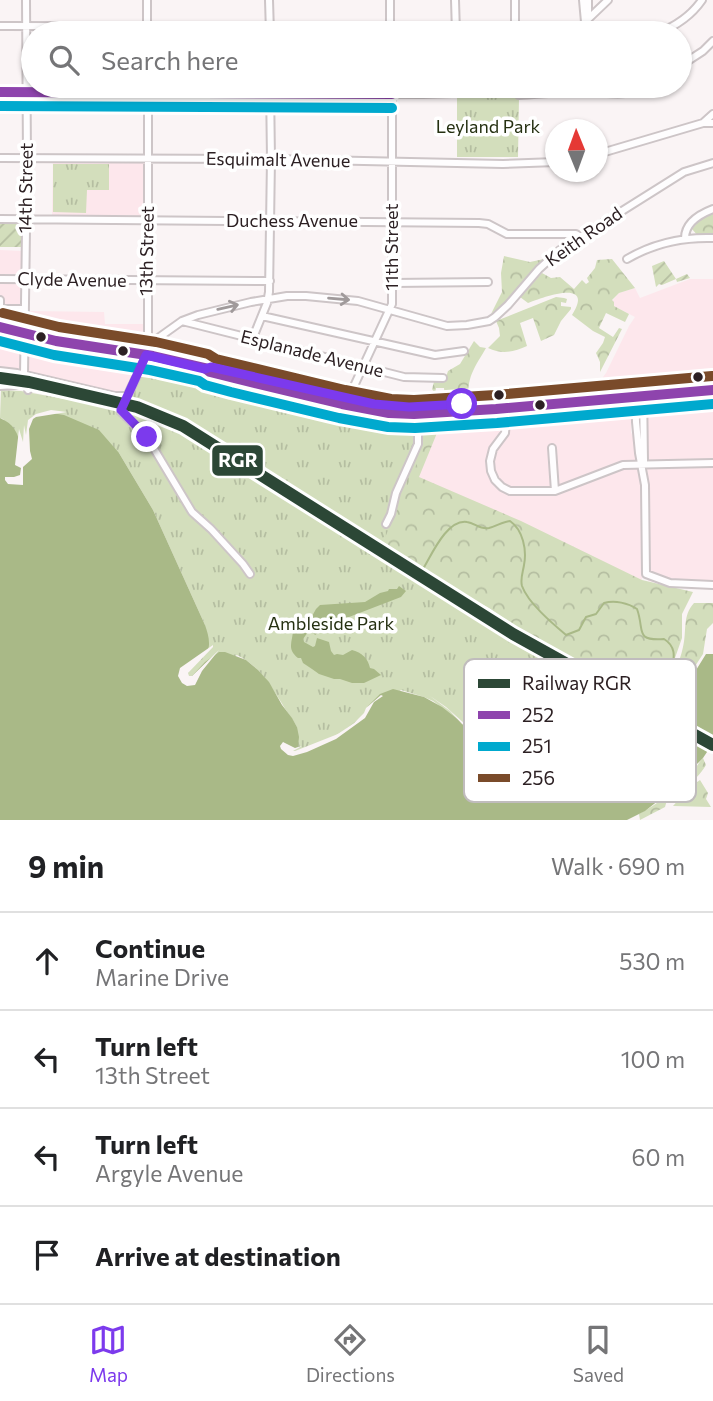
<!DOCTYPE html>
<html lang="en">
<head>
<meta charset="utf-8">
<style>
	body { margin:0; font-family:Commissioner,sans-serif; background:#f2f2f2; color:#202124 }
	.compass { position:absolute; left:545px; top:119px; width:63px; height:63px; border-radius:50%; background:#fff; box-shadow:0 2px 5px #0004; rotate:359deg }
	.stop { position:absolute; width:21px; height:21px; margin:-16px; border:5px solid #7c3aed; border-radius:50%; background:#fff }
	.stop.end { background:#7c3aed; border-color:#fff; box-shadow:0 2px 7px #0008 }
	.list { margin:0; padding:0; list-style:none }
	h2 { display:flex; justify-content:space-between; align-items:center; height:91px; margin:0; padding:0 28px; font-size:30px }
	h2 small { font-size:23px; font-weight:400; color:#757577 }
	.list li { display:grid; grid-template-columns:46px 1fr auto; gap:21px; align-items:center; box-sizing:border-box; height:98px; padding:0 28px; border-top:2px solid #e0e0e0 }
	.list b { display:block; font-size:26px; white-space:nowrap }
	.list p { margin:0; font-size:23px; white-space:nowrap; color:#757577 }
	.list em { font-size:23px; font-style:normal; color:#757577 }
	.icon { flex:none; width:38px; height:38px; fill:none; stroke:currentColor; stroke-width:2; stroke-linecap:round; stroke-linejoin:round }
	.map { position:relative; flex:none; width:713px; height:820px; overflow:hidden }
	.search { position:absolute; background:#fff; box-shadow:0 2px 5px #0004; left:21px; right:21px; top:21px; height:77px; display:flex; align-items:center; gap:18px; box-sizing:border-box; padding:0 24px; border-radius:38px; color:#757577; font-size:26px }
	.sheet { height:483px; background:#fff }
	nav { display:flex; justify-content:space-around; align-items:center; box-sizing:border-box; height:98px; border-top:2px solid #e0e0e0; background:#fff; font-size:19px; color:#757577 }
	nav a { display:grid; justify-items:center; gap:4px }
	nav .on { color:#7c3aed }
	.map>svg:first-child { display:block }
</style>
</head>
<body>
<div class="map">
<svg width="713" height="820" viewBox="0 0 713 820">
	<defs>
		<pattern id="forest-crowns" width="20" height="18" patternUnits="userSpaceOnUse" patternTransform="scale(1.75)"><rect width="20" height="18" fill="#d3debc"/><path d="M2 6a3 3 0 1 1 6 0M12 15a3 3 0 1 1 6 0" fill="none" stroke="#b5bea1"/></pattern>
		<pattern id="park-tufts" width="24" height="20" patternUnits="userSpaceOnUse" patternTransform="scale(1.75)"><rect width="24" height="20" fill="#d3debc"/><path d="M3 7l-1-3M5 7V3M7 7l1-3M15 17l-1-3M17 17v-4M19 17l1-3" fill="none" stroke="#b5bea1"/></pattern>
		<pattern id="garden-furrows" width="10" height="10" patternUnits="userSpaceOnUse" patternTransform="scale(1.75)"><rect width="10" height="10" fill="#d3debc"/><path d="M-1 1l2-2M0 10L10 0M9 11l2-2" fill="none" stroke="#b5bea1"/></pattern>
	</defs>
	<rect width="100%" height="100%" fill="#faf4f5"/>
	<!-- built -->
	<path fill="#fde7ec" d="M53 160 144 162 145 163V216L143 217 127 215 105 217 52 216Z
		M0 250 22 251 21 274H0Z
		M690 279H713V582L658 583 648 581 647 401 628 386 595 388 606 373 629 326 635 317 614 306 612 301 619 293 635 288 640 298Z
		M10 282 21 284V319L23 322 19 327 0 323V283Z
		M28 311 104 312 105 324H143V346L139 350 122 348 90 343 29 329 27 327V322Z
		M0 333 17 337 22 342 21 370 18 371 13 368H0Z
		M31 339 103 357 135 361 138 365 130 381 122 393 117 394 29 374 27 372V342Z
		M628 403 631 406V432L636 445 637 468 641 479 642 580 413 476 435 421Z"/>
	<!-- forest -->
	<path fill="url(#forest-crowns)" d="M713 211V236H698L692 229 703 216Z
		M504 256 530 262 544 259 515 294 491 314 502 292 501 273Z
		M612 259 635 288 619 293 612 300 614 302V306L629 314 625 322 606 313 599 328 613 337 619 328 622 329 600 372V362L596 353 603 343 605 337 593 331 572 315C596 277 541 298 528 303L520 297 542 273 551 278 560 277 574 289 582 280 586 284 589 282 587 278 595 268 597 260Z
		M556 297 564 298 567 299 566 303 561 302V306L571 307V309L561 321 554 335 541 341 533 318 520 323 527 346C514 352 502 355 488 348L500 336 499 328 496 321Z
		M474 341 480 347 486 348C475 367 468 375 468 397 461 401 453 403 445 400L444 388H436L435 394 432 389 434 382 446 377 448 371 460 364Z
		M417 419H436L437 433 419 477 521 521 642 580 693 592 682 614V638L669 675 666 691 667 699 664 707 588 669 528 635 489 608 462 594 435 576 381 547 394 511Z
		M694 603H713V623L707 629 703 654 671 703C669 682 679 666 683 647 687 631 682 616 694 603Z
		M703 758 706 765C700 775 695 779 686 786 679 791 676 796 667 800L665 807 640 820 639 814C656 805 676 790 689 776 695 771 697 764 703 758Z
		M700 780 708 793 706 799 711 807 673 806 690 787Z"/>
	<!-- park -->
	<path fill="url(#park-tufts)" d="M457 97 519 98 518 157H457Z
		M53 164H109V190H87L86 213 53 212Z
		M148 365C181 369 212 381 244 389 275 396 306 400 335 412L341 408 386 417 435 421 381 547 191 427 156 410 129 403 128 401 141 372Z
		M1 390 21 391 76 401 114 410 122 418 127 406 171 423 206 444 527 650 612 698 670 725 615 754 564 757 515 752 478 735 433 701 424 697 401 690C375 708 320 754 289 752L297 727C292 718 286 711 281 702 268 682 260 667 237 655L190 678 187 674 205 625 153 510 119 453 27 442 24 448 3 419 0 418Z"/>
	<!-- garden -->
	<path fill="url(#garden-furrows)" d="M0 223H21V247H0Z
		M664 261 676 279 687 274 690 278 677 282 676 279 662 285 659 284 656 287 652 266Z"/>
	<!-- water -->
	<path fill="#a9b987" d="M52 413 64 415 99 430 119 453 153 510 205 625C207 631 209 637 209 643 210 657 190 663 187 676L191 677 205 662 219 652H225L246 660 258 670 269 682 282 705 292 718 297 727 299 737 298 747 289 752H298L338 735 364 715 368 706 380 694 393 689 424 697 442 707 478 735 502 747 525 753 604 756 627 749 670 725 666 710 672 716V709L674 705 676 694 693 675 706 654H713V743L703 758 697 764 691 775 645 811 627 820H0V418C14 424 18 433 21 447H24C29 437 26 429 32 417Z
		M399 586 406 591 401 597 349 617 328 619 320 625 318 633 315 635 312 631 308 632 303 639 304 642 313 647 315 646 317 638 329 642 331 651 334 655 337 654 343 655 352 650C363 653 368 659 370 668L374 669 381 675 364 683H352L340 679H334L319 674 312 669 303 663 301 658H298C286 648 293 642 293 629L297 628 305 617 311 618 316 609 320 605 365 602 380 593 388 591 389 589H397Z"/>
	<!-- pier -->
	<path fill="#faf4f5" d="M51 410 67 412 36 417 33 419 29 429 30 451 32 459 23 467V485L8 484 5 480V477H14L20 475 21 468 15 465 19 429 23 442 24 425 26 435 28 420 36 414Z
		M213 645V647L188 673 189 676H192L219 650 202 671 195 685 187 686 182 683 178 676 180 668Z
		M381 695 383 696 374 702 365 718 336 739 307 752 293 756 288 755 281 749 280 746 283 742 295 748 302 746 293 751H295L338 734 354 723 364 713 366 708Z
		M430 696 446 707 465 724 483 736 499 744 518 751 570 755 611 754 642 738 661 728 663 725H667L627 749 610 756 563 757 530 755 514 752 486 741 462 724 450 711Z"/>
	<g fill="none" stroke-linecap="round" stroke-linejoin="round">
		<!-- stream -->
		<path stroke="#a9b987" stroke-width="2" d="M419 572 423 569C432 554 447 519 467 522 475 523 480 530 489 528 497 526 502 522 510 521 523 530 527 550 524 565 523 572 520 579 522 586 528 603 553 624 566 635L579 630 586 617 596 614 604 603C615 600 628 603 637 609 645 631 634 641 664 639 677 647 674 658 672 671
			M411 579 415 576
			M673 679 678 690"/>
		<defs>
			<path id="minor" d="M26 0 27 158 24 375 26 380 28 390
				M147 0V33
				M269 0 270 33
				M390 0V33
				M455 0 456 33
				M515 0V33
				M583 0 586 33
				M588 0V13
				M586 21 608 0
				M0 26 456 27
				M658 33C676 26 691 16 702 0
				M680 66 703 51 713 41
				M148 86V347L143 363 122 407 121 412 147 437 192 512 211 529 243 564 250 574
				M517 86 519 95C541 94 564 91 587 92 609 92 626 98 647 86
				M0 92 423 94 452 93 455 92 457 86
				M703 123 713 114
				M598 154 703 123H713
				M0 158 271 159 503 164 556 162
				M0 219 479 223 488 224 507 234H576L581 237
				M685 238C685 223 700 214 713 209
				M627 259C654 243 681 237 713 238
				M0 279 270 281
				M393 283 488 282
				M0 300V321
				M0 309H25
				M262 316 435 355 464 351
				M182 321 404 377 443 378
				M252 340 267 303 269 292 271 159 270 86
				M147 346 182 321 198 315 251 302 287 296H306L358 301 447 326 467 325 489 321 495 317 508 305 539 269 560 250 684 172 713 163
				M0 371 17 373 115 396H126
				M0 386 16 385 19 379 24 375
				M635 388 636 422 639 453 645 485 646 574 670 583 713 585
				M348 399 392 304V86
				M515 407 506 421 505 433 493 449 490 461 491 471 495 480 502 487 510 491H555L623 465 713 463
				M552 448 555 491
				M642 465 644 461 643 387
				M386 524 391 514 396 493 418 444V435L414 414"/>
			<path id="major" d="M0 327 56 341 153 356 205 368 210 372 234 378 342 404 389 413 414 414 496 409 713 390
				M209 368 374 404 409 407 444 405 713 380"/>
		</defs>
		<!-- minor casing -->
		<use href="#minor" stroke="#cdc5c7" stroke-width="10"/>
		<!-- major casing -->
		<use href="#major" stroke="#cdc5c7" stroke-width="10"/>
		<!-- minor -->
		<use href="#minor" stroke="#fefdfe" stroke-width="6"/>
		<!-- major -->
		<use href="#major" stroke="#fefdfe" stroke-width="7"/>
		<defs>
			<path id="bus-1" d="M0 92 392 94
				M0 327 56 341 153 356 205 368 210 372 234 378 342 404 389 413 414 414 496 409 713 390"/>
			<path id="bus-2" d="M0 106 392 108
				M0 341 54 355 150 370 199 381 205 385 231 392 339 418 388 427 415 428 497 423 713 404"/>
			<path id="bus-3" d="M3 313 59 327 156 342 208 354 216 359 237 364 345 390 391 399 414 400 495 395 712 376"/>
		</defs>
		<!-- bus-1 casing -->
		<use href="#bus-1" stroke="#fff" stroke-width="16"/>
		<!-- bus-2 casing -->
		<use href="#bus-2" stroke="#fff" stroke-width="16"/>
		<!-- bus-3 casing -->
		<use href="#bus-3" stroke="#fff" stroke-width="16"/>
		<!-- bus-1 -->
		<use href="#bus-1" stroke="#8e44ad" stroke-width="10"/>
		<!-- bus-2 -->
		<use href="#bus-2" stroke="#00a9ce" stroke-width="10"/>
		<!-- bus-3 -->
		<use href="#bus-3" stroke="#7a4b2a" stroke-width="10"/>
		<defs>
			<path id="rail-1" d="M0 378 29 382 137 407 183 426 513 634 713 745"/>
		</defs>
		<!-- rail-1 casing -->
		<use href="#rail-1" stroke="#fff" stroke-width="18"/>
		<!-- rail-1 -->
		<use href="#rail-1" stroke="#2c4736" stroke-width="12"/>
	</g>
	<!-- one-way arrows -->
	<defs><path id="oneway-shaft" d="M-6 0H5M1.5-3L5.5 0L1.5 3" fill="none" stroke-width="1.6" stroke-linecap="round" stroke-linejoin="round" transform="scale(1.75)"/></defs>
	<g stroke="#a09a9b">
		<use href="#oneway-shaft" transform="translate(339 299) rotate(5)"/>
		<use href="#oneway-shaft" transform="translate(228 307) rotate(-13)"/>
	</g>
	<g fill="none" stroke-linecap="round" stroke-linejoin="round">
		<!-- route -->
		<path stroke="#7c3aed" stroke-width="9" d="M147 437 121 410 146 355 205 369 211 367 374 404 409 407 462 404"/>
	</g>
	<!-- markers -->
	<g fill="#2c2023" stroke="#fff" stroke-width="2.5">
		<circle cx="41" cy="337" r="6"/>
		<circle cx="123" cy="351" r="6"/>
		<circle cx="698" cy="377" r="6"/>
		<circle cx="499" cy="395" r="6"/>
		<circle cx="540" cy="405" r="6"/>
	</g>
	<g text-anchor="middle" stroke-width="7" stroke-linejoin="round" paint-order="stroke">
		<!-- park labels -->
		<g font-size="18" fill="#253011" stroke="#fff">
			<text x="488" y="133">Leyland Park</text>
			<text x="331" y="630">Ambleside Park</text>
		</g>
		<!-- street labels -->
		<g font-size="18" fill="#2c2023" stroke="#fff">
			<text transform="translate(278 160) rotate(1)" y="6">Esquimalt Avenue</text>
			<text transform="translate(26 188) rotate(-89)" y="6">14th Street</text>
			<text x="292" y="227">Duchess Avenue</text>
			<text transform="translate(584 237) rotate(-35)" y="6">Keith Road</text>
			<text transform="translate(392 247) rotate(-90)" y="6">11th Street</text>
			<text transform="translate(147 251) rotate(-89)" y="6">13th Street</text>
			<text transform="translate(72 280) rotate(1)" y="6">Clyde Avenue</text>
			<text transform="translate(312 354) rotate(14)" y="6">Esplanade Avenue</text>
		</g>
	</g>
	<!-- legend -->
	<rect x="464" y="659" width="232" height="143" rx="10" fill="#fff" stroke="#c0bcbd" stroke-width="2"/>
	<rect x="478" y="679" width="32" height="9" fill="#2c4736"/>
	<rect x="478" y="711" width="32" height="8" fill="#8e44ad"/>
	<rect x="478" y="742" width="32" height="9" fill="#00a9ce"/>
	<rect x="478" y="774" width="32" height="8" fill="#7a4b2a"/>
	<g font-size="19" fill="#2c2023">
		<text x="522" y="690">Railway RGR</text>
		<text x="522" y="722">252</text>
		<text x="522" y="753">251</text>
		<text x="522" y="785">256</text>
	</g>
	<rect stroke="#fff" stroke-width="2.5" x="211" y="444" width="53" height="33" rx="7" fill="#2c4736"/>
	<g font-size="19" text-anchor="middle" font-weight="bold" fill="#fff">
		<text x="238" y="467">RGR</text>
	</g>
</svg>
<svg class="compass" viewBox="-18 -18 36 36"><path d="M0-13l5 13h-10z" fill="#e53935"/><path d="M0 13l5-13h-10z" fill="#757577"/></svg>
<div class="stop" style="left:462px;top:404px"></div>
<div class="stop end" style="left:147px;top:437px"></div>
<div class="search"><svg class="icon" aria-label="search" viewBox="0 0 24 24"><circle cx="10" cy="10" r="6"/><path d="M15 15l6 6"/></svg>Search here</div>
</div>
<section class="sheet">
<h2>9 min<small>Walk · 690 m</small></h2>
<ul class="list">
<li><svg class="icon" aria-label="ahead" viewBox="0 0 24 24"><path d="M12 20V5M6 11l6-6 6 6"/></svg><div><b>Continue</b><p>Marine Drive</p></div><em>530 m</em></li>
<li><svg class="icon" aria-label="left" viewBox="0 0 24 24"><path d="M17 20v-9H6M10 6l-5 5 5 5"/></svg><div><b>Turn left</b><p>13th Street</p></div><em>100 m</em></li>
<li><svg class="icon" aria-label="left" viewBox="0 0 24 24"><path d="M17 20v-9H6M10 6l-5 5 5 5"/></svg><div><b>Turn left</b><p>Argyle Avenue</p></div><em>60 m</em></li>
<li><svg class="icon" aria-label="arrive" viewBox="0 0 24 24"><path d="M6 21V4h12l-3 4 3 4H6"/></svg><div><b>Arrive at destination</b></div></li>
</ul>
</section>
<nav>
<a class="on"><svg class="icon" aria-label="map" viewBox="0 0 24 24"><path d="M3 6l6-2 6 2 6-2v14l-6 2-6-2-6 2zM9 4v14M15 6v14"/></svg>Map</a>
<a><svg class="icon" aria-label="directions" viewBox="0 0 24 24"><path d="M12 3l9 9-9 9-9-9zM9 14v-3h6M13 9l2 2-2 2"/></svg>Directions</a>
<a><svg class="icon" aria-label="saved" viewBox="0 0 24 24"><path d="M7 4h10v16l-5-4-5 4z"/></svg>Saved</a>
</nav>
</body>
</html>
